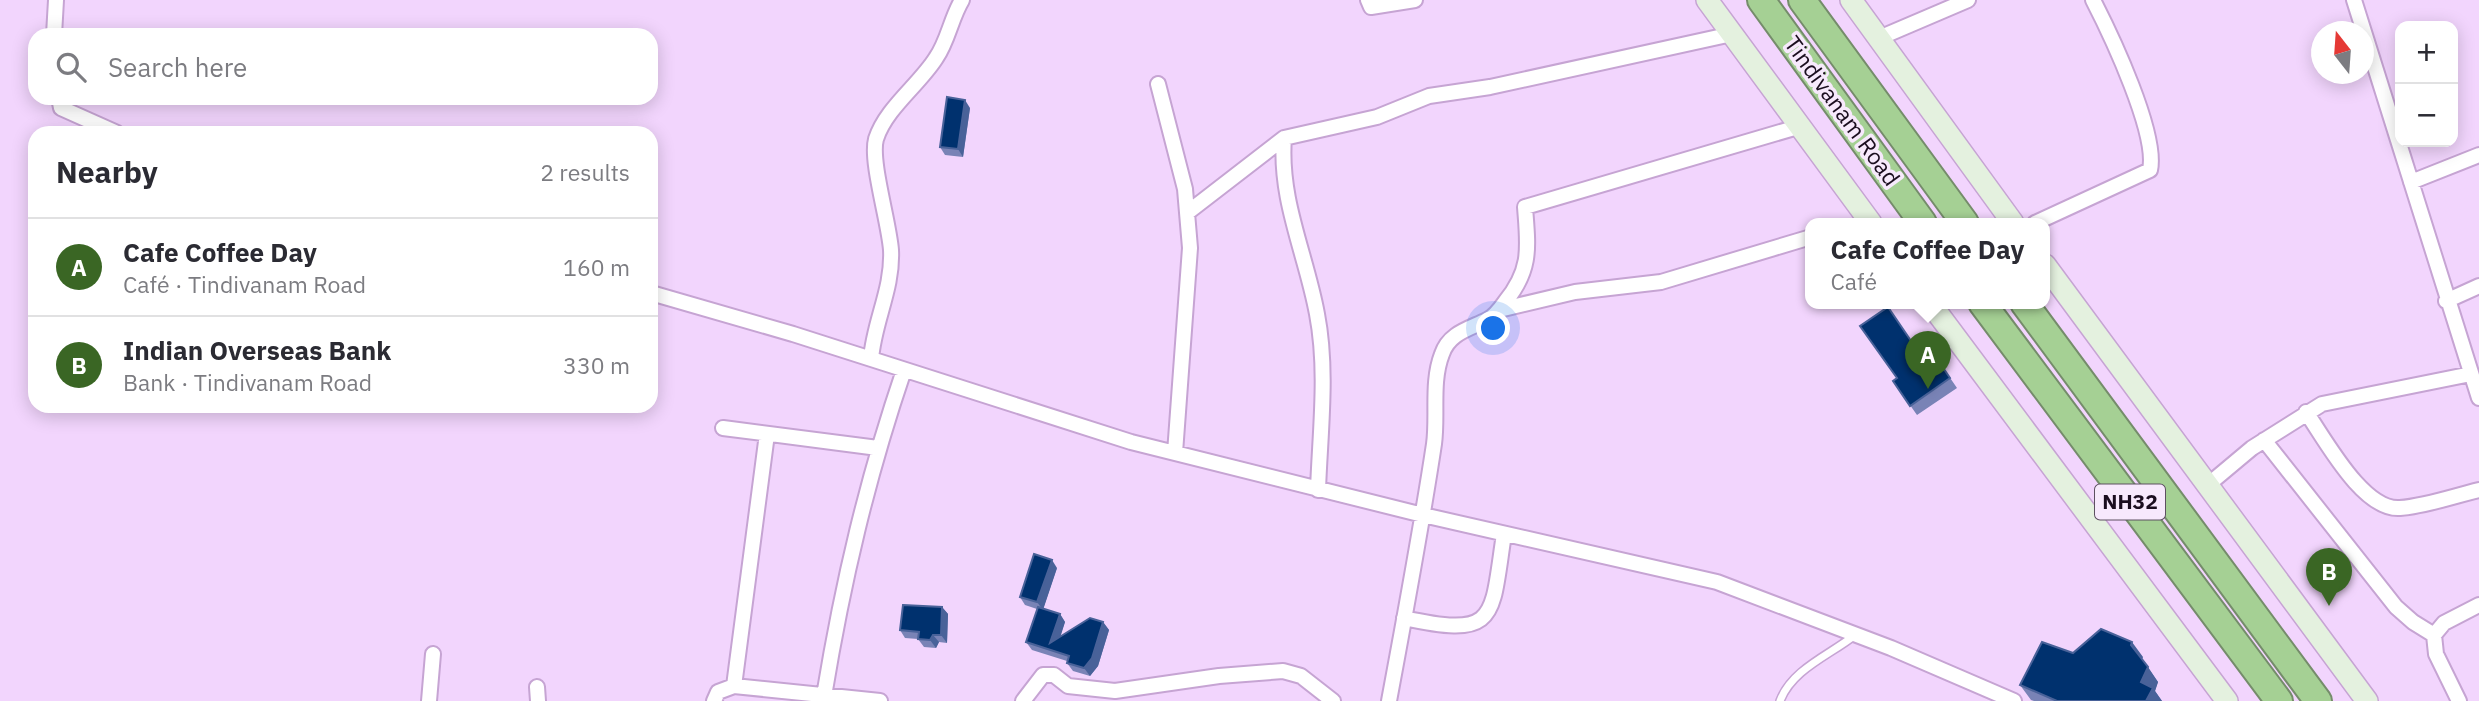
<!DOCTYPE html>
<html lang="en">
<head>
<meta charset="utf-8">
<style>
	body { margin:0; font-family:"IBM Plex Sans",sans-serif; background:#f7f7f7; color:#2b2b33 }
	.controls { position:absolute; right:21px; top:21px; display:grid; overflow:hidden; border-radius:14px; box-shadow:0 4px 18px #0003 }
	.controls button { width:63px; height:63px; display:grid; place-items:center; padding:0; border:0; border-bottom:2px solid #e1e1e2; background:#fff; color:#2b2b33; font:35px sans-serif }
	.compass { position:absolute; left:2311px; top:21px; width:63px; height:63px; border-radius:50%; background:#fff; box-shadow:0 4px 18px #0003; rotate:343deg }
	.you { position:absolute; left:1494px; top:329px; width:24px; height:24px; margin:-18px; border:5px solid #fff; border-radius:50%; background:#1a73e8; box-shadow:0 0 0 10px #1a73e833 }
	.badge { display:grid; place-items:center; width:46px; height:46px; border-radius:50%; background:#3a6624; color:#fff; font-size:23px; font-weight:700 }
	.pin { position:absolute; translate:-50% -58px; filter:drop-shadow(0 2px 4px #0008) }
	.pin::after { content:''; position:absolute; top:37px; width:24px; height:21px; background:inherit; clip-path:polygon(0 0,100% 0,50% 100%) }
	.popup { position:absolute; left:1805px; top:218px; width:245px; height:91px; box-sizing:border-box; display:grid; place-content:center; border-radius:14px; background:#fff; filter:drop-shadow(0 2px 5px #0005); font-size:23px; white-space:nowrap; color:#7c7c81 }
	.popup b { font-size:26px; color:#2b2b33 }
	.popup::after { content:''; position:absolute; left:50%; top:100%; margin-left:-14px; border:14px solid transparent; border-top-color:#fff }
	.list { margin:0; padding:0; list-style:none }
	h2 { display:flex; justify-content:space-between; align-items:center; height:91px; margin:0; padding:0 28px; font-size:30px }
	h2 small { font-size:23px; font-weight:400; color:#7c7c81 }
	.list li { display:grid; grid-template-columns:46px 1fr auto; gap:21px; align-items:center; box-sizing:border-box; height:98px; padding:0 28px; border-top:2px solid #e1e1e2 }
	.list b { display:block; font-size:26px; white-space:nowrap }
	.list p { margin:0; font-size:23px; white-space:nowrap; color:#7c7c81 }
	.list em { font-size:23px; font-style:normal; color:#7c7c81 }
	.icon { flex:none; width:38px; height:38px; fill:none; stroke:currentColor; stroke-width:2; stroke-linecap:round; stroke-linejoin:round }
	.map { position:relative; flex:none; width:2479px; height:701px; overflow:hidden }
	.search { position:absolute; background:#fff; box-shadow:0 4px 18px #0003; left:28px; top:28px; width:630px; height:77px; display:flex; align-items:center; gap:18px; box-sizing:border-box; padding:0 24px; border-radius:21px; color:#7c7c81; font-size:26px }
	.panel { position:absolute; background:#fff; box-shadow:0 4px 18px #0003; left:28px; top:126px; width:630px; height:287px; border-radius:21px }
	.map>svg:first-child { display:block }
</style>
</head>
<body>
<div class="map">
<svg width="2479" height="701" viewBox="0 0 2479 701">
	<rect width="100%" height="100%" fill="#f2d5fd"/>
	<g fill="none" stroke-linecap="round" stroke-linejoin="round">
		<defs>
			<path id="lane" d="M1780 701C1792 669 1830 655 1855 635"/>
			<path id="street" d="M1368 0 1371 7 1415 0
				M2354 0 2479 398
				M54 35 56 0
				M1879 38 1968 0
				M1158 84 1185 189 1190 248 1175 453
				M59 98 61 108 117 133
				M1284 138 1377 117 1429 96 1490 87 1732 34
				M2411 182 2479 155
				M1187 213 1284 138C1279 200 1306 254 1317 314 1328 371 1320 432 1318 490
				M2035 223 2150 170C2158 134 2111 35 2093 0
				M651 293 793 334 1131 442 1423 515 1717 582 1891 648 2014 701
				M2446 301 2479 286
				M1499 310 1575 292 1661 282 1811 237
				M871 359C874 321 893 289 891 250 889 222 870 161 876 139 886 108 919 85 936 58 948 41 951 18 962 0
				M2306 412C2325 439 2363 511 2400 508 2426 506 2454 496 2479 490
				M723 428 878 448
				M2264 440 2396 607 2413 622 2434 635
				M2209 484 2252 448 2322 404 2471 374
				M1404 618C1499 639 1491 618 1504 534
				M734 686 767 434
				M537 687 538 701
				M824 696C843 581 867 479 904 370
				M429 701 433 654
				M714 701 718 692 734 686 880 701
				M1023 701 1043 675H1054L1068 686 1115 691 1219 676 1283 671 1301 676 1333 701
				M1389 701C1405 615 1421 530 1434 444 1438 415 1431 382 1442 354 1449 333 1469 329 1487 320 1494 317 1500 309 1505 302 1532 269 1528 247 1525 207L1801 126
				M2459 701 2436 654 2434 635 2444 623 2479 605"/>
			<path id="secondary" d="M1707 0 1871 223
				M1851 0 2013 223
				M2045 265 2367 701
				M1930 303 2227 701"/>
			<path id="highway" d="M1761 0 1923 223
				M1802 0 1965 223
				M1982 303 2279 701
				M2024 303 2318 701"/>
		</defs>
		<!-- lane casing -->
		<use href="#lane" stroke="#c6a4d3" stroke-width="10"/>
		<!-- street casing -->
		<use href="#street" stroke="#c6a4d3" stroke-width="18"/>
		<!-- secondary casing -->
		<use href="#secondary" stroke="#c6a4d3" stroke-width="24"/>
		<!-- highway casing -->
		<use href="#highway" stroke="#758c6b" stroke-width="30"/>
		<!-- lane -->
		<use href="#lane" stroke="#fff" stroke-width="7"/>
		<!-- street -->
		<use href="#street" stroke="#fff" stroke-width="14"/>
		<!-- secondary -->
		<use href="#secondary" stroke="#e4f1df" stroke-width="21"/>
		<!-- highway -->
		<use href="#highway" stroke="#a5d094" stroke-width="26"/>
	</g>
	<!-- wall -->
	<path fill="#7983b6" d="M970 108 963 157 945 155 940 147Z
		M1933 353 1957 388 1917 415 1893 381Z
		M1057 568 1043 609 1060 614 1065 622 1060 636 1103 622 1109 630 1098 666 1090 676 1073 671 1067 663V661L1032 650 1026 642 1037 609 1025 605 1020 597Z
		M942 607 948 614 947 643 939 642 936 648 924 647 918 639 905 638 900 630Z
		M2073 653 2143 657 2142 659 2158 682 2155 691 2162 701H2034L2031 700 2020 685Z"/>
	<!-- shaded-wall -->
	<path fill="#496299" d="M965 100 970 108 963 157 958 149Z
		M1052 560 1057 568 1043 610 1037 602Z
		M942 607 948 614 947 643 941 635Z
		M1060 614 1065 622 1056 651 1050 643Z
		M1103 622 1109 630 1098 666 1090 676 1084 668Z
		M933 635 939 642 936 648 930 640Z
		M2132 642 2143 657 2141 660 2131 645Z
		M2148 667 2158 682 2155 691 2162 701H2146L2141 682Z"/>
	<!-- building -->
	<path fill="#00316e" stroke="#496299" stroke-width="2" d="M947 97 965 100 958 149 940 147Z
		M1888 307 1924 360 1933 353 1950 378 1910 406 1893 381 1897 378 1860 326Z
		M1034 554 1052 560 1037 602 1020 597Z
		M903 605 942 607 941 635H933L930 640 918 639 919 632 900 630Z
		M1038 607 1060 614 1050 643 1090 618 1103 622 1092 658 1084 668 1067 663 1069 656 1026 642Z
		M2101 629 2132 642 2131 645 2148 667 2141 682 2153 688 2146 701H2057L2020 685 2042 642 2073 653Z"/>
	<g text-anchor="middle" stroke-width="7" stroke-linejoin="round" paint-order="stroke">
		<!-- shield labels -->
		<rect fill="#f7e9fc" stroke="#5d5061" stroke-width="2" x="2095" y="484.5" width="70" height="35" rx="5"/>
		<g font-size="21" font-weight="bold" fill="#1b0e1f">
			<text x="2130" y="509">NH32</text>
		</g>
		<!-- street labels -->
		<g font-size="23" fill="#1b0e1f" stroke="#f7e9fc">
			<text transform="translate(1842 111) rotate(54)" y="8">Tindivanam Road</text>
		</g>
	</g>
</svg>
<div class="controls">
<button>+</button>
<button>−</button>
</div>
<svg class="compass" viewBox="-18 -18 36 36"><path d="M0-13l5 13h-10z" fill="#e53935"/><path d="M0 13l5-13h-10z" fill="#7c7c81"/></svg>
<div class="you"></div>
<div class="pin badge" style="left:1928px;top:389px">A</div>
<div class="popup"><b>Cafe Coffee Day</b>Café</div>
<div class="pin badge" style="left:2329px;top:606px">B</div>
<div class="search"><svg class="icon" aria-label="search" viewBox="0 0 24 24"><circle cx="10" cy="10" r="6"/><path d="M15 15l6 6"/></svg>Search here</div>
<section class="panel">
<h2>Nearby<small>2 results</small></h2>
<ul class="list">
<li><span class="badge">A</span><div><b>Cafe Coffee Day</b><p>Café · Tindivanam Road</p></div><em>160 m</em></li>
<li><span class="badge">B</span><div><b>Indian Overseas Bank</b><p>Bank · Tindivanam Road</p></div><em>330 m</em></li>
</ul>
</section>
</div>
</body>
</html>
